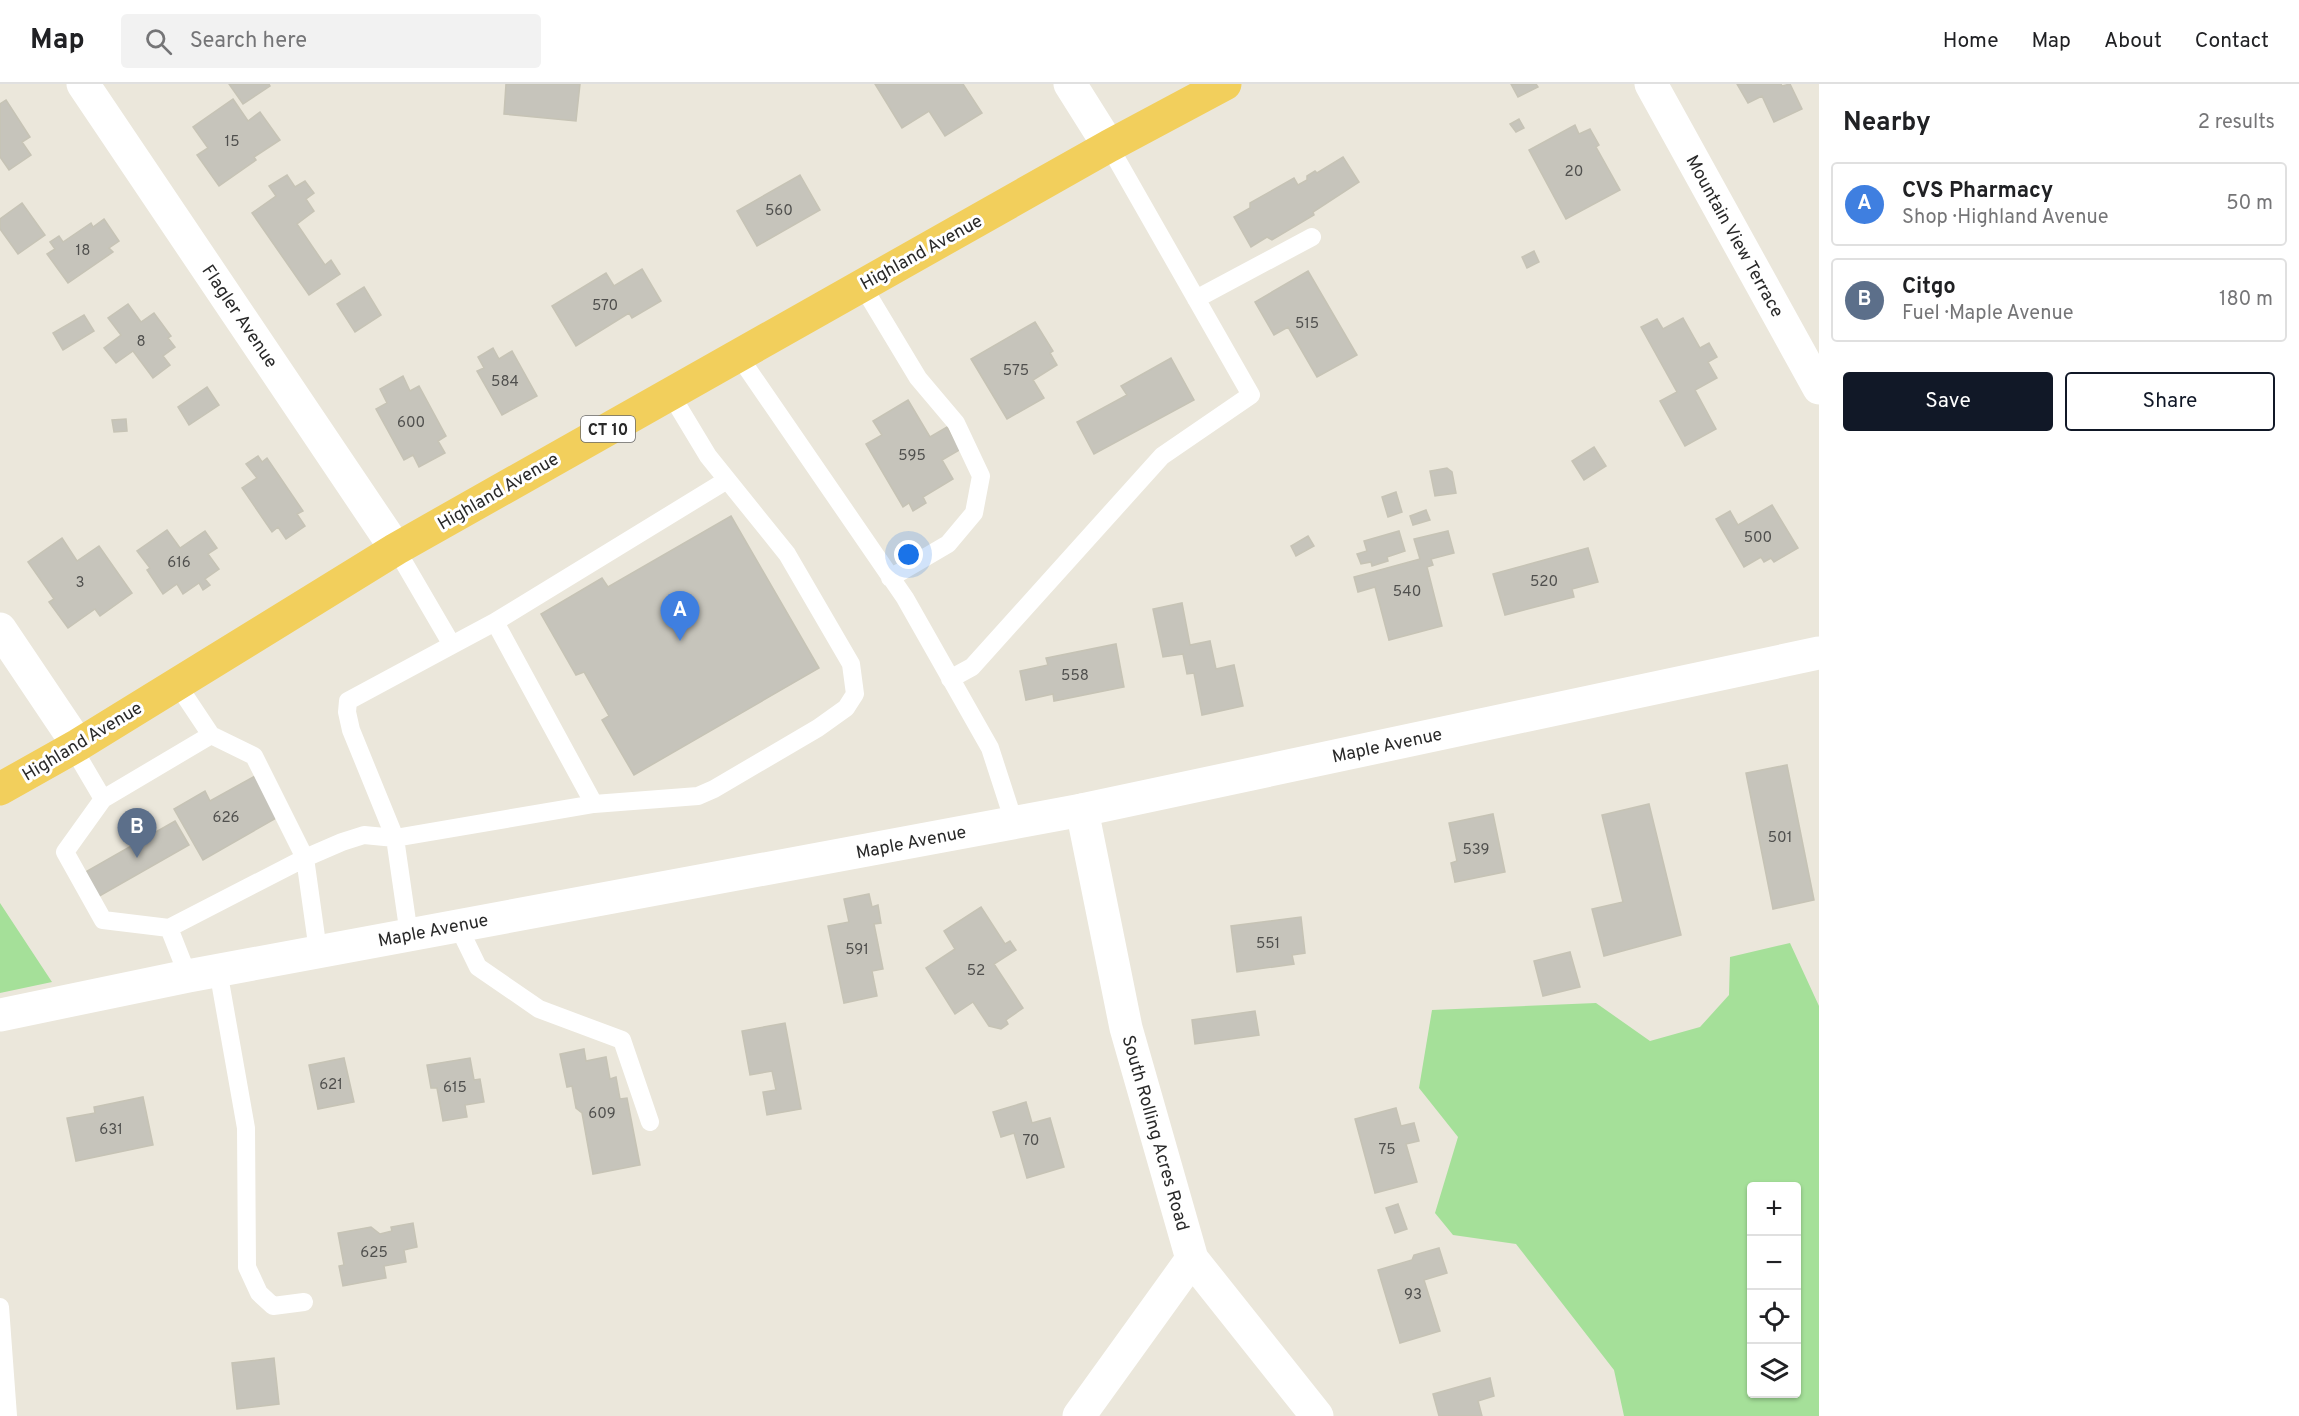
<!DOCTYPE html>
<html lang="en">
<head>
<meta charset="utf-8">
<style>
	body { margin:0; font-family:Overpass,sans-serif; background:#f2f2f2; color:#202124 }
	.controls { position:absolute; right:18px; bottom:18px; display:grid; overflow:hidden; border-radius:6px; box-shadow:0 2px 4px #0004 }
	.controls button { width:54px; height:54px; display:grid; place-items:center; padding:0; border:0; border-bottom:2px solid #e0e0e0; background:#fff; color:#202124; font:30px sans-serif }
	.you { position:absolute; left:909px; top:471px; width:21px; height:21px; margin:-15px; border:4px solid #fff; border-radius:50%; background:#1a73e8; box-shadow:0 0 0 9px #1a73e833 }
	.badge { display:grid; place-items:center; width:39px; height:39px; border-radius:50%; background:#111827; color:#fff; font-size:20px; font-weight:700 }
	.pin { position:absolute; translate:-50% -50px; filter:drop-shadow(0 2px 3px #0008) }
	.pin::after { content:''; position:absolute; top:32px; width:21px; height:18px; background:inherit; clip-path:polygon(0 0,100% 0,50% 100%) }
	.list { margin:0; padding:0; list-style:none }
	h2 { display:flex; justify-content:space-between; align-items:center; height:78px; margin:0; padding:0 24px; font-size:26px }
	h2 small { font-size:20px; font-weight:400; color:#757577 }
	.list li { display:grid; grid-template-columns:39px 1fr auto; gap:18px; align-items:center; box-sizing:border-box; height:84px; margin:0 12px 12px; padding:0 12px; border:2px solid #e0e0e0; border-radius:6px }
	.list b { display:block; font-size:22px; white-space:nowrap }
	.list p { margin:0; font-size:20px; white-space:nowrap; color:#757577 }
	.list em { font-size:20px; font-style:normal; color:#757577 }
	.actions { display:flex; gap:12px; padding:18px 24px }
	.actions a { flex:1; padding:14px 0; border:2px solid #111827; border-radius:6px; text-align:center; font-size:21px; color:#111827 }
	.actions .main { background:#111827; color:#fff }
	.icon { flex:none; width:33px; height:33px; fill:none; stroke:currentColor; stroke-width:2; stroke-linecap:round; stroke-linejoin:round }
	.map { position:relative; flex:none; width:1819px; height:1332px; overflow:hidden }
	header { display:flex; align-items:center; gap:36px; box-sizing:border-box; height:84px; padding:0 30px; background:#fff; border-bottom:2px solid #e0e0e0 }
	header strong { font-size:28px }
	nav { display:flex; gap:33px; margin-inline-start:auto; font-size:21px }
	.search { width:420px; height:54px; background:#f2f2f2; display:flex; align-items:center; gap:15px; box-sizing:border-box; padding:0 21px; border-radius:6px; color:#757577; font-size:22px }
	main { display:flex }
	aside { flex:1; background:#fff }
	.map>svg:first-child { display:block }
</style>
</head>
<body>
<header>
<strong>Map</strong>
<div class="search"><svg class="icon" aria-label="search" viewBox="0 0 24 24"><circle cx="10" cy="10" r="6"/><path d="M15 15l6 6"/></svg>Search here</div>
<nav><a>Home</a><a>Map</a><a>About</a><a>Contact</a></nav>
</header>
<main>
<div class="map">
<svg width="1819" height="1332" viewBox="0 0 1819 1332">
	<rect width="100%" height="100%" fill="#ebe7db"/>
	<!-- green -->
	<path fill="#a5e099" fill-rule="evenodd" d="M0 819 52 898 0 909Z
		M1790 859 1819 922V1332H1624L1614 1286 1516 1160 1453 1151 1435 1129 1458 1053 1419 1004 1432 926 1596 919 1650 957 1700 943 1729 911 1730 873ZM1796 1102V1310H1752V1102Z"/>
	<!-- building -->
	<path fill="#c6c4bb" stroke="#c6c3b5" stroke-width="1.5" d="M229 0H269L270 2 243 20Z
		M506 0H580L576 37 504 30Z
		M875 0H963L982 29 945 52 929 27 902 44Z
		M1511 0H1536L1538 3 1518 13Z
		M1737 0H1781L1782 2 1790 0 1802 25 1774 38 1762 12 1748 19Z
		M233 15 248 37 260 28 280 56 254 73 256 76 219 102 197 71 208 64 193 43Z
		M6 16 30 53 22 58 31 71 9 86 0 73V20Z
		M1519 35 1524 44 1516 48 1510 40Z
		M1575 41 1579 50 1590 45 1599 61 1596 63 1620 106 1566 135 1529 66Z
		M1343 73 1359 98 1313 128 1314 131 1272 156 1267 153 1251 163 1234 133 1250 124V119L1294 94 1298 101 1307 96V92L1315 87 1317 89Z
		M287 91 295 103 305 97 314 109 306 115 314 127 297 140 325 181 331 176 340 190 309 211 252 129 276 112 269 102Z
		M800 91 820 126 757 162 737 127Z
		M22 119 45 151 18 170 0 145V135Z
		M104 135 119 157 109 164 113 168 68 199 47 170 55 165 50 158 59 152 63 158 91 139 93 143Z
		M1534 167 1539 178 1527 184 1522 173Z
		M642 185 661 217 632 234 629 229 576 262 552 222 606 189 614 202Z
		M1308 187 1357 271 1317 293 1288 243 1274 251 1255 218Z
		M364 203 381 231 355 248 337 220Z
		M128 220 141 238 154 229 171 252 168 254 175 263 163 272 170 281 153 294 133 267 116 279 104 264 121 251 108 234Z
		M84 231 94 247 63 266 53 249Z
		M1683 234 1700 264 1709 259 1717 273 1708 278 1717 294 1695 306 1716 345 1685 362 1660 317 1677 308 1641 243 1657 235 1663 245Z
		M1035 238 1053 267 1050 269 1057 281 1033 296 1044 314 1007 335 971 275Z
		M493 264 499 275 512 267 537 312 502 331 477 287 484 284 478 273Z
		M1171 274 1194 316 1094 370 1077 338 1127 311 1121 302Z
		M403 292 410 307 419 302 446 352 438 357 445 369 419 383 413 371 404 376 376 325 387 319 380 305Z
		M207 303 219 321 189 341 178 323Z
		M908 316 930 353 947 343 961 365 942 376 953 395 923 413 926 419 913 427 909 419 903 423 866 360 882 351 873 337Z
		M126 335 127 347 114 348 112 336Z
		M1594 363 1606 382 1584 396 1572 377Z
		M258 372 262 378 267 374 303 427 297 430 305 442 286 455 278 443 272 448 242 404 257 394 246 380Z
		M1447 384 1452 388 1456 409 1435 412 1430 387Z
		M1396 408 1402 428 1388 433 1382 413Z
		M1772 421 1798 464 1774 478 1771 474 1764 478 1761 473 1744 483 1716 435 1730 427 1738 441Z
		M1426 426 1430 436 1413 441 1410 432Z
		M731 432 819 584 634 691 602 636 609 632 584 588 576 591 541 530 602 494 608 503Z
		M167 446 180 464 205 447 217 464 208 470 219 485 205 495 210 501 203 506 199 499 183 510 177 500 163 510 147 486 150 484 137 467Z
		M1399 447 1405 467 1387 473 1388 477 1372 482 1371 478 1361 480 1357 470 1367 467 1364 457Z
		M1448 447 1454 469 1431 475 1433 481 1427 483 1442 542 1389 556 1375 503 1358 508 1354 493 1420 475 1414 455Z
		M1308 452 1314 462 1296 472 1291 462Z
		M62 454 77 477 99 462 132 509 100 532 95 525 68 544 49 518 54 515 28 478Z
		M1588 464 1598 498 1572 505 1574 513 1505 531 1493 490Z
		M1182 519 1190 561 1210 557 1216 585 1234 581 1243 622 1202 631 1194 589 1187 590 1183 570 1163 573 1153 525Z
		M1116 560 1124 603 1054 617 1053 610 1026 616 1020 587 1048 581 1046 574Z
		M1787 681 1814 816 1773 825 1746 689Z
		M255 692 278 733 203 776 174 725 205 707 210 717Z
		M1649 720 1681 851 1604 872 1592 825 1623 818 1602 731Z
		M1493 730 1505 788 1455 798 1451 779 1457 777 1449 739Z
		M175 737 189 761 96 814 82 790Z
		M869 810 872 823 878 821 881 839 874 840 883 885 872 887 877 912 844 919 828 842 849 838 844 815Z
		M981 823 1005 860 1010 857 1016 866 994 880 1023 924 1006 936 1008 940 1001 945 989 942 973 918 955 930 926 884 955 865 944 847Z
		M1301 833 1305 869 1292 871 1294 880 1237 888 1231 842Z
		M1570 868 1580 903 1543 912 1534 877Z
		M1255 927 1259 951 1195 960 1192 936Z
		M785 939 801 1025 767 1031 763 1008 776 1006 772 987 750 991 742 947Z
		M584 965 586 977 606 973 610 995 616 993 620 1015 627 1014 640 1081 593 1090 582 1029 576 1024 572 1002 567 1003 560 970Z
		M344 974 354 1018 318 1025 309 981Z
		M470 974 474 996 480 995 484 1018 465 1021 467 1033 443 1037 437 1004H431L427 981Z
		M143 1013 153 1061 76 1077 67 1034 95 1029 94 1023Z
		M1026 1018 1032 1039 1050 1034 1064 1083 1027 1094 1014 1049 1001 1053 993 1028Z
		M1396 1024 1401 1042 1414 1039 1419 1057 1406 1060 1417 1098 1375 1109 1355 1035Z
		M1398 1120 1407 1145 1395 1149 1386 1124Z
		M413 1139 417 1163 404 1166 406 1178 384 1182 386 1194 343 1202 339 1182 344 1181 338 1149 371 1143 380 1150 392 1147 391 1143Z
		M1439 1164 1447 1189 1424 1196 1440 1247 1400 1259 1378 1186 1412 1176 1414 1171Z
		M274 1274 279 1320 237 1325 232 1279Z
		M1490 1294 1494 1312 1478 1317 1482 1332H1439L1433 1310Z"/>
	<g fill="none" stroke-linecap="round" stroke-linejoin="round">
		<!-- service -->
		<path stroke="#fff" stroke-width="18" d="M862 201 918 294 956 339 981 392 974 429 948 460 890 494
			M1196 215 1312 153
			M738 271 905 514 990 664 1014 738
			M396 465 452 561 348 617 347 628 351 646 395 754 409 851
			M495 538 594 720
			M452 561 495 538 727 396
			M950 595 972 583 1162 372 1251 311 1109 62
			M177 600 211 651 254 672 305 774 318 867
			M73 664 103 715
			M458 842 478 883 539 925 622 956 650 1038
			M169 844 305 774 342 758 364 751 395 754 594 720 698 712 714 705 818 644 846 624 855 610 851 580 787 470 708 372 670 309
			M218 886 246 1044 247 1183 259 1209 273 1222 304 1218
			M188 892 169 844 103 836 65 768 103 715 211 651
			M0 1223 8 1332"/>
		<!-- minor -->
		<path stroke="#fff" stroke-width="33" d="M83 0 396 465
			M1070 0 1109 62
			M1651 0 1819 304
			M0 545 78 661
			M1082 726 1126 944 1192 1175 1317 1332
			M1079 1332 1192 1175"/>
		<!-- tertiary -->
		<path stroke="#fff" stroke-width="33" d="M0 931 188 892 1082 726 1819 569"/>
		<!-- trunk -->
		<path stroke="#f2cf5c" stroke-width="33" d="M0 705 78 661 396 465 1109 62 1225 0"/>
	</g>
	<g text-anchor="middle" stroke-width="6" stroke-linejoin="round" paint-order="stroke">
		<!-- number labels -->
		<g font-size="15" fill="#50504e">
			<text x="232" y="62">15</text>
			<text x="1574" y="92">20</text>
			<text x="779" y="131">560</text>
			<text x="83" y="171">18</text>
			<text x="605" y="226">570</text>
			<text x="1307" y="244">515</text>
			<text x="141" y="262">8</text>
			<text x="1016" y="291">575</text>
			<text x="505" y="302">584</text>
			<text x="411" y="343">600</text>
			<text x="912" y="376">595</text>
			<text x="1758" y="458">500</text>
			<text x="179" y="483">616</text>
			<text x="1544" y="502">520</text>
			<text x="80" y="503">3</text>
			<text x="1407" y="512">540</text>
			<text x="1075" y="596">558</text>
			<text x="226" y="738">626</text>
			<text x="1780" y="758">501</text>
			<text x="1476" y="770">539</text>
			<text x="1268" y="864">551</text>
			<text x="857" y="870">591</text>
			<text x="976" y="891">52</text>
			<text x="331" y="1005">621</text>
			<text x="455" y="1008">615</text>
			<text x="602" y="1034">609</text>
			<text x="111" y="1050">631</text>
			<text x="1031" y="1061">70</text>
			<text x="1387" y="1070">75</text>
			<text x="374" y="1173">625</text>
			<text x="1413" y="1215">93</text>
		</g>
		<!-- shield labels -->
		<rect fill="#fff" stroke="#696969" stroke-width="1.5" x="581" y="332" width="54" height="26" rx="4.5"/>
		<g font-size="16" font-weight="bold" fill="#292929">
			<text x="608" y="351">CT 10</text>
		</g>
		<!-- street labels -->
		<g font-size="18" fill="#292929" stroke="#fff">
			<text transform="translate(1735 152) rotate(61)" y="6">Mountain View Terrace</text>
			<text transform="translate(921 168) rotate(-29)" y="6">Highland Avenue</text>
			<text transform="translate(240 232) rotate(56)" y="6">Flagler Avenue</text>
			<text transform="translate(498 407) rotate(-30)" y="6">Highland Avenue</text>
			<text transform="translate(82 657) rotate(-31)" y="6">Highland Avenue</text>
			<text transform="translate(1387 661) rotate(-12)" y="6">Maple Avenue</text>
			<text transform="translate(911 758) rotate(-11)" y="6">Maple Avenue</text>
			<text transform="translate(433 846) rotate(-11)" y="6">Maple Avenue</text>
			<text transform="translate(1156 1049) rotate(74)" y="6">South Rolling Acres Road</text>
		</g>
	</g>
</svg>
<div class="controls">
<button>+</button>
<button>−</button>
<button><svg class="icon" aria-label="locate" viewBox="0 0 24 24"><circle cx="12" cy="12" r="6"/><path d="M12 2v4M12 18v4M2 12h4M18 12h4"/></svg></button>
<button><svg class="icon" aria-label="layers" viewBox="0 0 24 24"><path d="M12 4l9 5-9 5-9-5zM3 14l9 5 9-5"/></svg></button>
</div>
<div class="you"></div>
<div class="pin badge" style="left:680px;top:557px;background:#3f7fe0">A</div>
<div class="pin badge" style="left:137px;top:774px;background:#5c6f8a">B</div>
</div>
<aside>
<h2>Nearby<small>2 results</small></h2>
<ul class="list">
<li><span class="badge" style="background:#3f7fe0">A</span><div><b>CVS Pharmacy</b><p>Shop · Highland Avenue</p></div><em>50 m</em></li>
<li><span class="badge" style="background:#5c6f8a">B</span><div><b>Citgo</b><p>Fuel · Maple Avenue</p></div><em>180 m</em></li>
</ul>
<div class="actions"><a class="main">Save</a><a>Share</a></div>
</aside>
</main>
</body>
</html>
